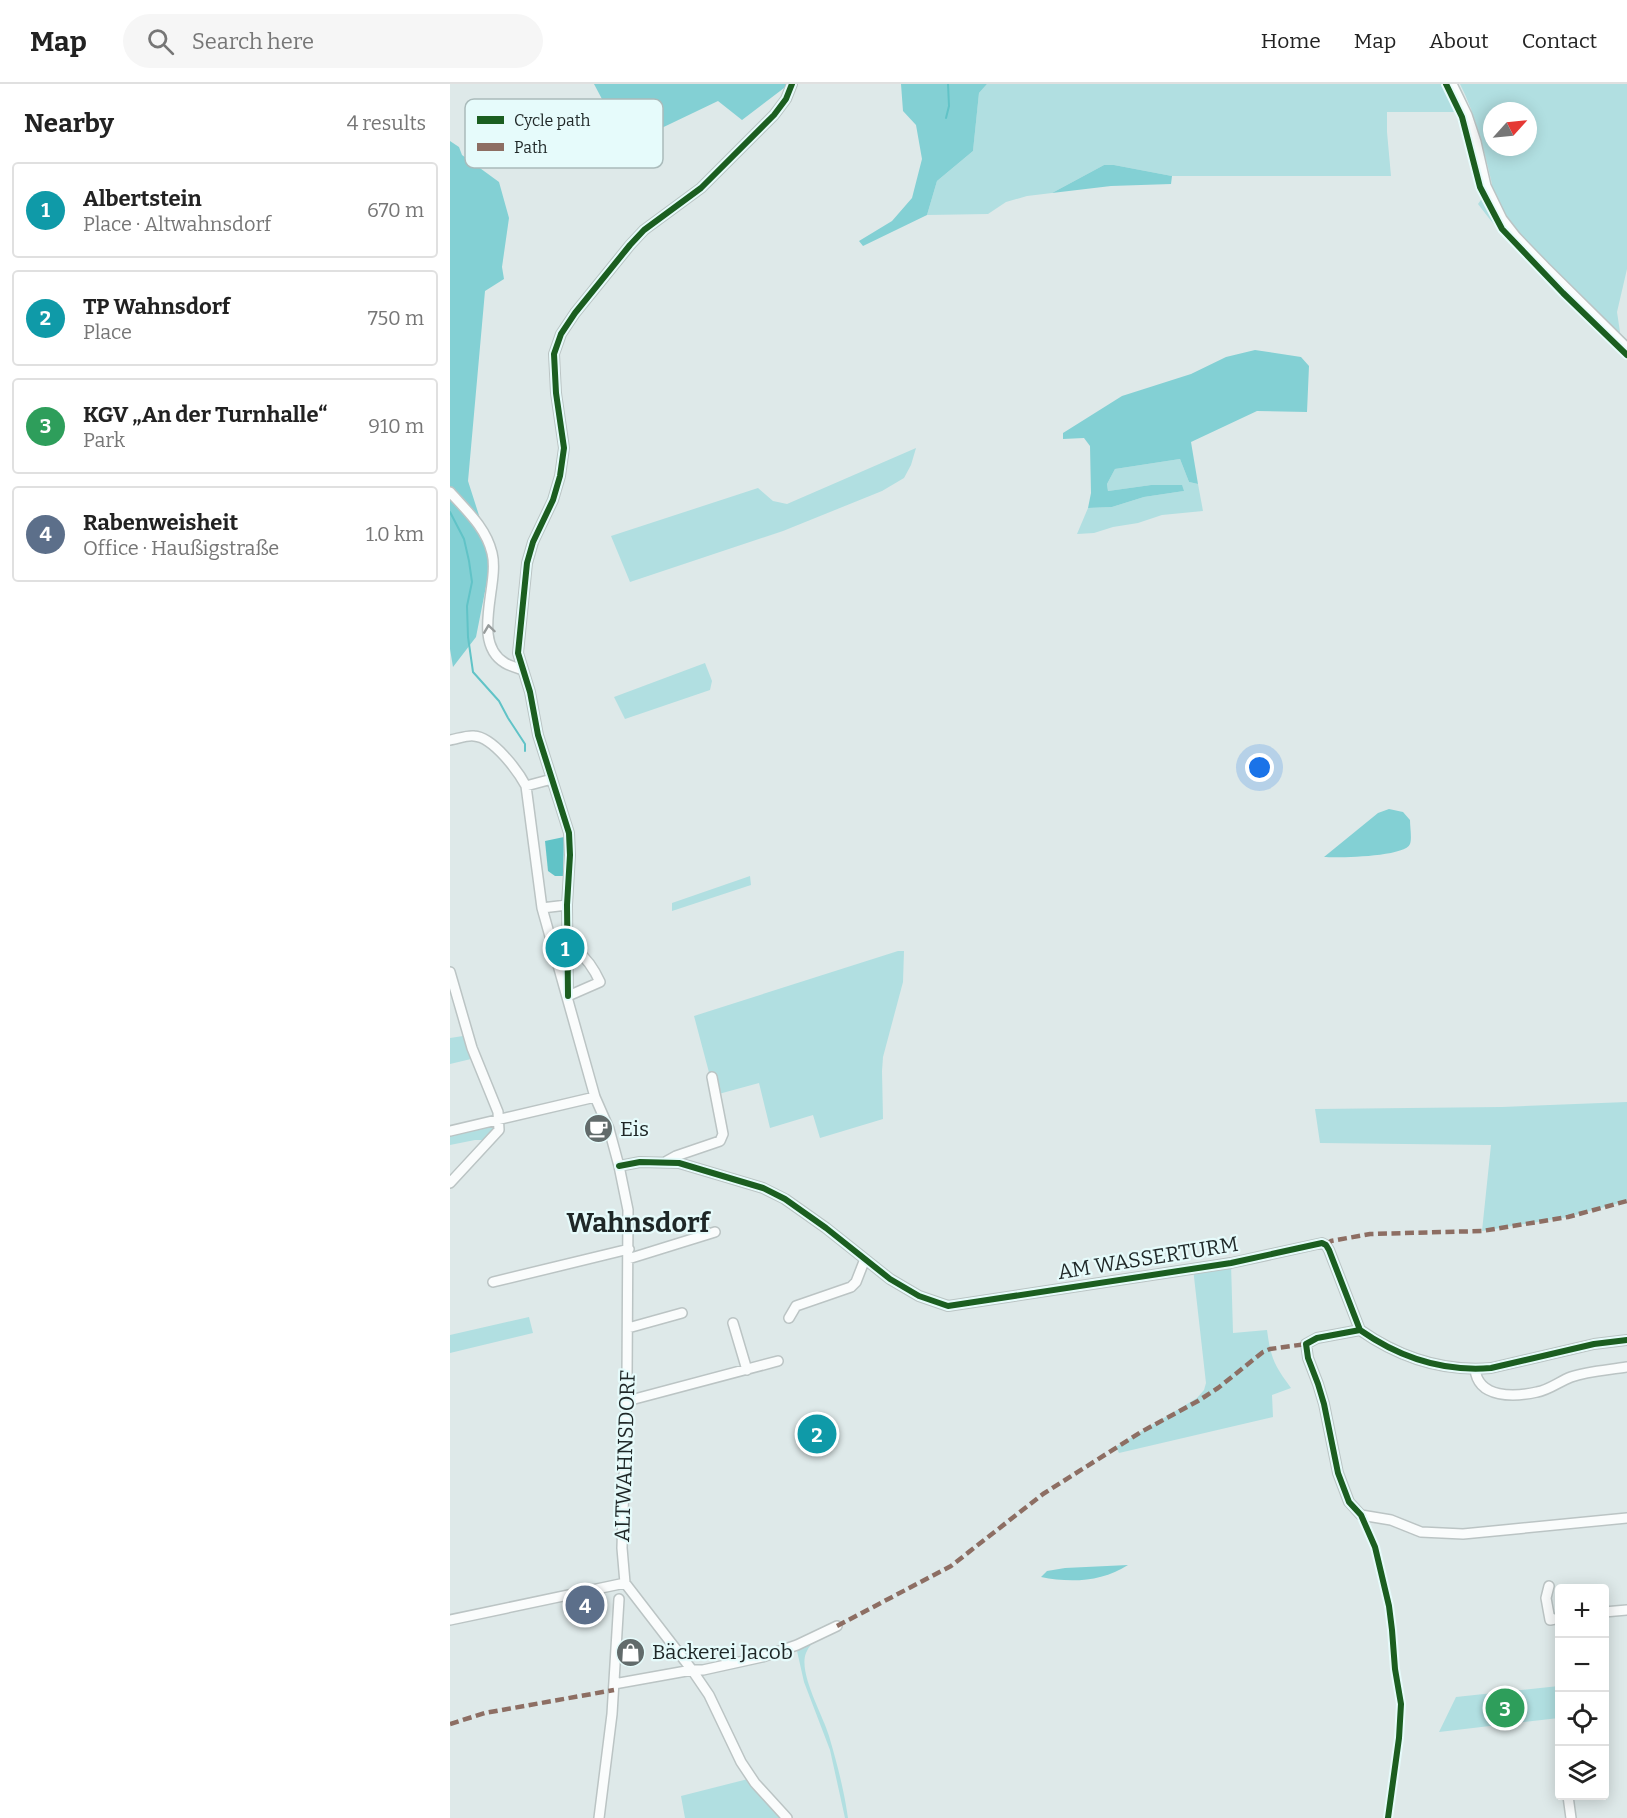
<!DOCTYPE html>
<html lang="en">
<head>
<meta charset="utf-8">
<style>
	body { margin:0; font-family:Bitter,serif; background:#f6f6f6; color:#222 }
	.controls { position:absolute; right:18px; bottom:18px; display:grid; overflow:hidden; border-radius:6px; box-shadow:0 3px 15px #0003 }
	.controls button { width:54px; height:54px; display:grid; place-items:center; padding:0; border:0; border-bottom:2px solid #e0e0e0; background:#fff; color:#222; font:30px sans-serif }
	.compass { position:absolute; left:1033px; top:18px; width:54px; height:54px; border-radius:50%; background:#fff; box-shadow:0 3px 15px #0003; rotate:63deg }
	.you { position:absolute; left:810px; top:684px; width:21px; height:21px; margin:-15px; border:4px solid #fff; border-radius:50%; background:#1a73e8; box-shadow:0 0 0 9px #1a73e833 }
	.badge { display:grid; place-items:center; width:39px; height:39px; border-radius:50%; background:#0b8043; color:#fff; font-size:20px; font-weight:700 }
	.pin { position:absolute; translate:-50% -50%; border:3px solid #fff; box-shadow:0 2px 6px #0006 }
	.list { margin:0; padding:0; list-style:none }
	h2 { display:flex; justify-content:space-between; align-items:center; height:78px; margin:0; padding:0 24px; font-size:26px }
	h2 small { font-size:20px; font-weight:400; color:#767676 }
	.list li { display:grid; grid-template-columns:39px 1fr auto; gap:18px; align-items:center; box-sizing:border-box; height:96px; margin:0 12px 12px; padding:0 12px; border:2px solid #e0e0e0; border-radius:6px }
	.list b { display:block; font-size:22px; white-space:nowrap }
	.list p { margin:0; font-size:20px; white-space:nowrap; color:#767676 }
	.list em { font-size:20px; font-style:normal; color:#767676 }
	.icon { flex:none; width:33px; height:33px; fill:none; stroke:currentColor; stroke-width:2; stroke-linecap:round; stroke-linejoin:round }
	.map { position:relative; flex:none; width:1177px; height:1734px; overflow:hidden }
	header { display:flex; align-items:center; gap:36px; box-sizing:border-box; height:84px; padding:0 30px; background:#fff; border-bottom:2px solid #e0e0e0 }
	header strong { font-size:28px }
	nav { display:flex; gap:33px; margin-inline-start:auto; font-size:21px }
	.search { width:420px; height:54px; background:#f6f6f6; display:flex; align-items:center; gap:15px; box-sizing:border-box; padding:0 21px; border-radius:33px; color:#767676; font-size:22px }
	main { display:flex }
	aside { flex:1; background:#fff }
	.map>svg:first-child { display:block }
</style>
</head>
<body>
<header>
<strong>Map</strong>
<div class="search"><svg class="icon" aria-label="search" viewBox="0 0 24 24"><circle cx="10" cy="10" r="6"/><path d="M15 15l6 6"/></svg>Search here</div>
<nav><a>Home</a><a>Map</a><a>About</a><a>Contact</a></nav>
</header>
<main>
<aside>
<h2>Nearby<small>4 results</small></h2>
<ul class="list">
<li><span class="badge" style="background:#0f9aa8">1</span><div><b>Albertstein</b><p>Place · Altwahnsdorf</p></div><em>670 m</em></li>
<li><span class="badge" style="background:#0f9aa8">2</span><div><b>TP Wahnsdorf</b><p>Place</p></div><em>750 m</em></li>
<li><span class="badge" style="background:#2e9e5b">3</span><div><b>KGV „An der Turnhalle“</b><p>Park</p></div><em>910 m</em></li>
<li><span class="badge" style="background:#5c6f8a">4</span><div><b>Rabenweisheit</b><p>Office · Haußigstraße</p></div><em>1.0 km</em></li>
</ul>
</aside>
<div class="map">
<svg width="1177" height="1734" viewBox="0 0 1177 1734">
	<rect width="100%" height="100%" fill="#dee9e9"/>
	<!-- green -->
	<path fill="#b1dfe1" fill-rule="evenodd" d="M537 0H992L1007 28H937V48L941 92H722L664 81H654L602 109 577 112 556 118 538 130 477 131 487 97 523 67 529 9Z
		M1010 0H1177V185L1167 228 1170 248 1159 258C1114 214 1066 171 1028 120L1042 100C1034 66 1026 32 1010 0ZM1042 27H1078V63H1042Z
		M466 364 461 381 454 394 432 407 333 447 180 498 161 452 308 404 323 417 337 420Z
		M730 375 739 398 748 400 753 427 712 431 688 439 663 443 644 449 627 450 638 424 662 423 694 413 734 407 701 401 658 407 657 400 665 385Z
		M255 579 262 597 260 606 175 635 164 613Z
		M300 792 301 801 222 827V819Z
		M448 867H454L453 898 433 973 432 987 433 1035 370 1054 363 1031 320 1044 309 999 265 1011 244 932Z
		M13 952 21 975 0 980V954Z
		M1177 1018V1117L1118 1133 1032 1147 1041 1061 870 1059 865 1025 1052 1023Z
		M43 1041 47 1042 37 1056H25L0 1061V1050Z
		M781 1179 783 1249 817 1246C821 1275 824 1281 841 1304L822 1311 823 1333 669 1369 666 1363 747 1314 754 1306 756 1299 743 1184Z
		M79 1233 83 1249 0 1269V1251Z
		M380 1539 384 1546C373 1552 361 1556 356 1569 348 1589 373 1631 379 1652 387 1679 394 1706 398 1734H395L380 1666 354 1598 345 1558Z
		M1109 1602V1634L989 1648 1006 1613Z
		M298 1695 333 1734H235L231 1712Z"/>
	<!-- forest -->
	<path fill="#83d0d4" d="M144 0H338V1L292 36 268 17 174 62 156 67 154 53 161 32Z
		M451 0H537L529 9 523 67 487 97 477 131 413 162 409 157 442 137 462 114 472 75 466 41 453 27Z
		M0 57 9 63 12 71 49 98 59 134 52 183 54 195 35 207 18 397 42 472 26 553 3 583 0 565Z
		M654 81H664L722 92 721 100 661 102 602 109Z
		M805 266 851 273 859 282 857 328 807 327 741 358 748 400 739 398 730 375 665 385 657 400 658 407 701 401H732L734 407 694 413 662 423 638 424 641 409 640 362 634 354 613 355V349L672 312 741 290 776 273Z
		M939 725 953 728 960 736C960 743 962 754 960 760 955 773 888 774 874 773L928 729Z
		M678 1481C652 1498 620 1499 591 1493L597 1487 615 1484Z"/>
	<!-- water -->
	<path fill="#61c3c7" d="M114 753 113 792H105L98 787 95 757Z"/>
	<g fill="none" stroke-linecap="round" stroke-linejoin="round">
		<!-- stream -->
		<path stroke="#61c3c7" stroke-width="2" d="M496 34 499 22 498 0
			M0 428 14 455 19 477 22 498 17 522 18 553 23 588 49 617 58 634 75 660V667"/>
		<defs>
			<path id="minor" d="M1002 0 1017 31 1026 58 1036 102 1052 135 1066 153 1095 183 1177 264
				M0 408C17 427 36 444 42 469 50 500 20 558 55 579 60 582 67 584 73 586
				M0 656C7 655 17 651 24 652 43 653 68 687 76 702L92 824 145 1013 159 1045 169 1082 178 1126 177 1294 172 1464 175 1499
				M76 702 102 695
				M92 824 117 821
				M114 870 127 867C138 875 144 885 150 898L118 912
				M0 888 22 964 48 1028 49 1046 0 1099
				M118 912 117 821 120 771 119 749 88 651 80 608 68 569 77 479 83 458 103 416 110 392 114 364 106 309 104 270 111 250 125 229 180 161 194 146 251 104 324 31 336 15 342 0
				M0 1047 145 1013
				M217 1077 226 1072 270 1057 273 1050 262 993
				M169 1082 190 1078 229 1079 313 1104 335 1115 376 1144 440 1195 469 1212 498 1222 781 1179 872 1159 876 1161 879 1166 910 1246
				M178 1175 265 1148
				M43 1198 179 1165
				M339 1234 346 1222 401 1203 406 1198 415 1175
				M283 1239 297 1286
				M178 1244 232 1229
				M1177 1256 1144 1260 1041 1284C992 1288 950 1274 910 1246L867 1254 856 1260 858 1274 868 1300 874 1320 888 1389 899 1418 911 1431 941 1436 971 1448 1013 1450 1177 1434
				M1025 1285C1028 1315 1065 1313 1087 1308 1099 1306 1110 1297 1121 1293 1138 1287 1159 1286 1177 1283
				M177 1317 328 1277
				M175 1499 242 1586 259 1611 291 1678 305 1699 337 1734
				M1099 1502 1096 1514 1100 1536 1110 1534
				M1154 1528 1177 1526
				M0 1536 175 1499
				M164 1600 242 1586H253L312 1573 347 1561 387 1542
				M1118 1712 1121 1734
				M149 1734 162 1630 169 1515"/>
		</defs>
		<!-- minor casing -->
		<use href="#minor" stroke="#bbc4c4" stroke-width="12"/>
		<!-- minor -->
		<use href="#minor" stroke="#fafcfc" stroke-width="9"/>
		<!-- quiet -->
		<path stroke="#8d6e63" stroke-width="4.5" stroke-dasharray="9 4.5" stroke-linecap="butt" d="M876 1161 881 1157 920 1150 1032 1147 1118 1133 1177 1117
			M387 1542 501 1482 593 1410 691 1348 748 1317 768 1304 813 1268 820 1265 856 1260
			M0 1640 35 1629 164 1606"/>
		<defs>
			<path id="cycleway" d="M996 0 1012 33 1030 103 1052 145 1113 209 1177 271
				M118 912 117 821 120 771 119 749 88 651 80 608 68 569 77 479 83 458 103 416 110 392 114 364 106 309 104 270 111 250 125 229 180 161 194 146 251 104 324 31 336 15 342 0
				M169 1082 190 1078 229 1079 313 1104 335 1115 376 1144 440 1195 469 1212 498 1222 781 1179 872 1159 876 1161 879 1166 910 1246
				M938 1734 949 1654 951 1620 945 1585 942 1546 939 1522 925 1463 911 1431 899 1418 888 1389 874 1320 868 1300 858 1274 856 1260 867 1254 910 1246C950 1274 992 1288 1041 1284L1144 1260 1177 1256"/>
		</defs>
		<!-- cycleway casing -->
		<use href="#cycleway" stroke="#e6fbfb" stroke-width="10"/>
		<!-- cycleway -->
		<use href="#cycleway" stroke="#1b5e20" stroke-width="6"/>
	</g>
	<!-- one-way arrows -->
	<defs><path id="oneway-chevron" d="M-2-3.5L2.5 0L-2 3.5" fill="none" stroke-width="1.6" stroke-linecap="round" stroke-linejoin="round" transform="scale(1.5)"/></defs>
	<use stroke="#979c9c" href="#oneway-chevron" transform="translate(39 545) rotate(-98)"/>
	<!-- icons -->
	<defs>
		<symbol id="cafe-disc" viewBox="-11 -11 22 22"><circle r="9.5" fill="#626b6b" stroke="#e6fbfb"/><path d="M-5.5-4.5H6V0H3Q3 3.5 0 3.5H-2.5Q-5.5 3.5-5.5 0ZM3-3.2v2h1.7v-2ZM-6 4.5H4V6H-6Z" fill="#fff"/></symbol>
		<symbol id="shop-disc" viewBox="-11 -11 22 22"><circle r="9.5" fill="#626b6b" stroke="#e6fbfb"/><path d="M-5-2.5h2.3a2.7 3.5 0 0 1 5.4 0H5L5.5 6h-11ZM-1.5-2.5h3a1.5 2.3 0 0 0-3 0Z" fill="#fff"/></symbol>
	</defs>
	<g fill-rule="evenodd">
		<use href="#cafe-disc" x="132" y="1028" width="33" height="33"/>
		<use href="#shop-disc" x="164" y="1552" width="33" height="33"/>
	</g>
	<g text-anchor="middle" stroke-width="4.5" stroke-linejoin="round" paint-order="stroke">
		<!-- poi labels -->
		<g font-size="21" fill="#1f2727" stroke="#e6fbfb" text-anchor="start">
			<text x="170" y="1052">Eis</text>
			<text x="202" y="1575">Bäckerei Jacob</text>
		</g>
		<!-- street labels -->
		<g font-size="21" fill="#1f2727" stroke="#e6fbfb">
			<text transform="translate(698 1174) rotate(-9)" y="7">AM WASSERTURM</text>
			<text transform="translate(175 1372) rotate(-88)" y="7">ALTWAHNSDORF</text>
		</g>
		<!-- district labels -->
		<g font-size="27" font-weight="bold" fill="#1f2727" stroke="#e6fbfb">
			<text x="188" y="1148">Wahnsdorf</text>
		</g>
	</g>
	<!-- legend -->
	<rect x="15" y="15" width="198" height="69" rx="9" fill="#e6fbfb" stroke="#abb" stroke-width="1.5"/>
	<rect x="27" y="32" width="27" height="8" fill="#1b5e20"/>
	<rect x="27" y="59" width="27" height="8" fill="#8d6e63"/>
	<g font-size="16" fill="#1f2727">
		<text x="64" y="42">Cycle path</text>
		<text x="64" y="69">Path</text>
	</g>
</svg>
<div class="controls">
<button>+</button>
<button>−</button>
<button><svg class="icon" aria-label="locate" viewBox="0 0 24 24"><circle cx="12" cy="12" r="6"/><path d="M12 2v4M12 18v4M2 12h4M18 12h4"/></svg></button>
<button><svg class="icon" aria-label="layers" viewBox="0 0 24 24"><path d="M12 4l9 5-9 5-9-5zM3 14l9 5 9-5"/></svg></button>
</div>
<svg class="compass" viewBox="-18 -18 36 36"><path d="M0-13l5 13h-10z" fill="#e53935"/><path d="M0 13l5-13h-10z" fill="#767676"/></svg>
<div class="you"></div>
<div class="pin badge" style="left:115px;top:864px;background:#0f9aa8">1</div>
<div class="pin badge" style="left:367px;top:1350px;background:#0f9aa8">2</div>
<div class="pin badge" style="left:1055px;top:1624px;background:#2e9e5b">3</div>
<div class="pin badge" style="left:135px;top:1521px;background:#5c6f8a">4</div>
</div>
</main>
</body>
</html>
